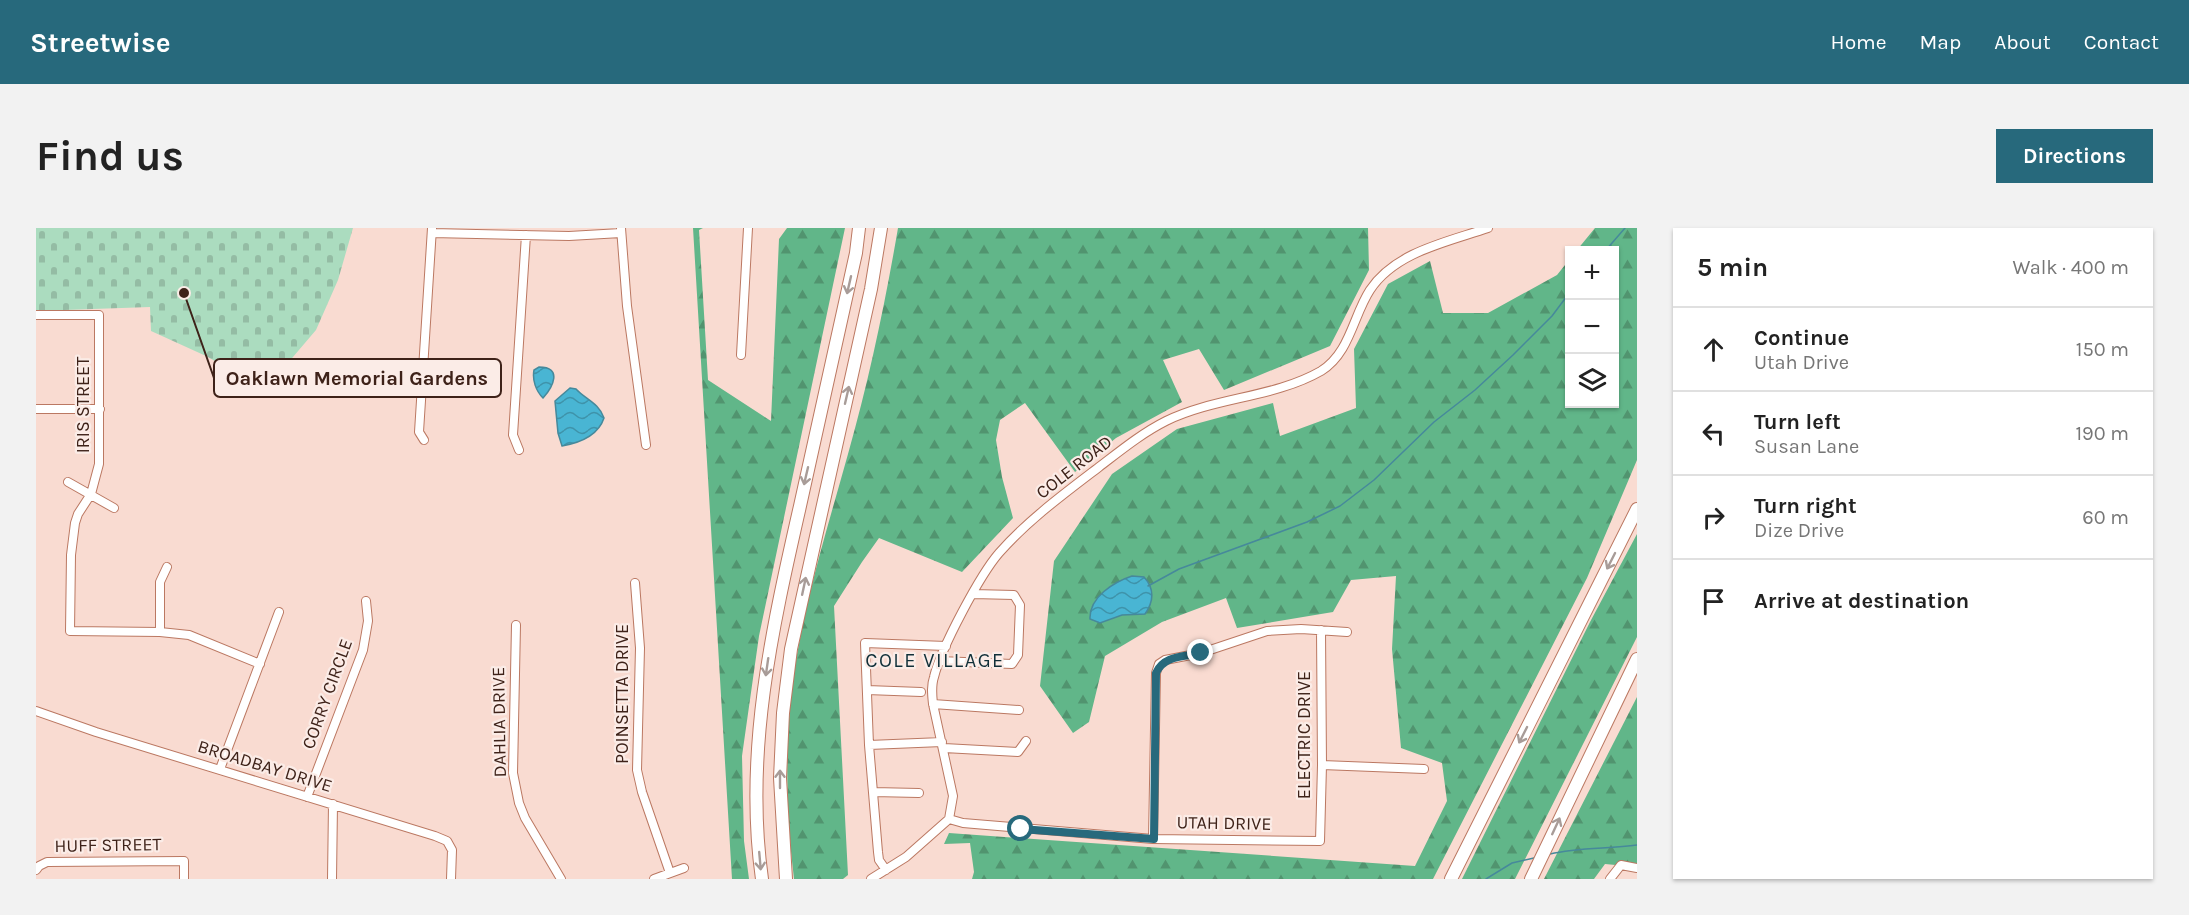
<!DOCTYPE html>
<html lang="en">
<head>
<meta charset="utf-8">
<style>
	body { margin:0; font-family:Karla,sans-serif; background:#f2f2f2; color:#222 }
	.controls { position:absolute; right:18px; top:18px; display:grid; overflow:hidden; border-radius:0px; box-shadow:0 2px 4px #0004 }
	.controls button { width:54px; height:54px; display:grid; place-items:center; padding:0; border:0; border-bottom:2px solid #e0e0e0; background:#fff; color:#222; font:30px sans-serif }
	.stop { position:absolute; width:18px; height:18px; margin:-14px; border:4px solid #27697c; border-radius:50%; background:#fff }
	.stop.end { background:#27697c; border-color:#fff; box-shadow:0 2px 6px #0008 }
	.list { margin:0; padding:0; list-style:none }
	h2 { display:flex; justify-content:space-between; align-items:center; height:78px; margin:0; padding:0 24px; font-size:26px }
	h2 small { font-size:20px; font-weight:400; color:#767676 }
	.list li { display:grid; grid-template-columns:39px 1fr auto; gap:18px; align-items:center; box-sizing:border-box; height:84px; padding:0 24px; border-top:2px solid #e0e0e0 }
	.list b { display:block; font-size:22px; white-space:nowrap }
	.list p { margin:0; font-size:20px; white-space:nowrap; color:#767676 }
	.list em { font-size:20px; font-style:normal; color:#767676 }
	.icon { flex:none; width:33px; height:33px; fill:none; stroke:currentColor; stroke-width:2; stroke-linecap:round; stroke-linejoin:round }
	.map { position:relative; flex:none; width:1601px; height:651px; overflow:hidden; border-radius:0px }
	header { display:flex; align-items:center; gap:36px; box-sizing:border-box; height:84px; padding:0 30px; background:#27697c; color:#fff }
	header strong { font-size:28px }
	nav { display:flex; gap:33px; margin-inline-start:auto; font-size:21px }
	.intro { display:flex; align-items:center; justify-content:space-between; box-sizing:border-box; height:144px; padding:0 36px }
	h1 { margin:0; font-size:42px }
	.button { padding:15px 27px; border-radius:0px; background:#27697c; color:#fff; font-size:21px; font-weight:700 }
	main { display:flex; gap:36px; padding:0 36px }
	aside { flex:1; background:#fff; border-radius:0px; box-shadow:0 2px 4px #0004 }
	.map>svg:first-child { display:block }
</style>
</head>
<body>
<header>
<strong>Streetwise</strong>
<nav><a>Home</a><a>Map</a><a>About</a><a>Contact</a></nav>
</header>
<div class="intro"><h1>Find us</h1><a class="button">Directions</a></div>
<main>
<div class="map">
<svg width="1601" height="651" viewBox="0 0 1601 651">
	<defs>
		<pattern id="forest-firs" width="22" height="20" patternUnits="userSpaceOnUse" patternTransform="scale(1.5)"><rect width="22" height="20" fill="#61b689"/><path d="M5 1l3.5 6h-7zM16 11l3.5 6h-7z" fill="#51946f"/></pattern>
		<pattern id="cemetery-stones" width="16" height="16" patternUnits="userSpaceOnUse" patternTransform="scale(1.5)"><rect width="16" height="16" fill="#abdcbf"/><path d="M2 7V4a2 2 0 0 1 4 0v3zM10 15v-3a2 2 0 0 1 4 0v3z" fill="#94bca4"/></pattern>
		<pattern id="water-waves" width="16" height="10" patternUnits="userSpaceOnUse" patternTransform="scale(1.5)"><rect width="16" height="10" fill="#49b5d3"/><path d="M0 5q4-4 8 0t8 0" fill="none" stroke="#3e93aa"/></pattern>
	</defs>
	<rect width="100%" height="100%" fill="#f9dbd1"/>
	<!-- forest -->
	<path fill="url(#forest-firs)" d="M657 0H667L663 2 672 152 735 193 743 11 751 0H809L723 408 706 528 708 613 713 651H696Z
		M862 0H1332L1333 42 1294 118 1188 162 1163 121 1127 132 1146 174 1080 210 1039 244 989 175 964 192 960 212 966 249 977 290 926 344 843 310 826 334 798 378 812 647 807 651H758C751 594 749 536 754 479 762 392 789 309 812 226 833 152 849 76 862 0Z
		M1559 0H1601V232L1551 350 1397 651H936L938 644 934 615 908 616 913 605 1379 638 1411 573 1406 535 1365 520 1356 421 1360 348 1315 352 1297 384 1201 400 1190 370 1126 394 1069 428 1053 494 1037 505 1004 458 1018 333 1076 246 1141 201 1237 175 1244 208 1320 180 1318 121 1352 56 1394 33 1407 85H1452L1521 47 1533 32 1534 176H1578V22H1541Z
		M1601 306V409L1479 651H1426L1554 394Z
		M1601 469V639L1569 636 1558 651H1508Z"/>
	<!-- cemetery -->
	<path fill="url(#cemetery-stones)" d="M0 0H317L302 52 280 102 251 136 223 147 202 146 170 128 115 103 114 79 0 83Z"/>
	<!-- water -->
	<path fill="url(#water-waves)" stroke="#46899b" stroke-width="1.5" d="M503 139C527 139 517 159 507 170 500 163 496 152 498 142Z
		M534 160 540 161C549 171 563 175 568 190 562 208 543 215 526 218L522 205 519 173Z
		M1096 348 1108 349C1119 361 1118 373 1109 386L1086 387 1064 395 1054 391C1053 369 1078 354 1096 348Z"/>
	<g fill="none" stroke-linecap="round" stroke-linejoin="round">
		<!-- stream -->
		<path stroke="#46899b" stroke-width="1.5" d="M1570 22 1589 0
			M1112 358 1143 341 1271 294 1304 278 1338 252 1398 194 1439 162 1477 127 1516 88 1534 64
			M1514 626C1542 619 1572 621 1601 617
			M1450 651 1476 635 1498 630"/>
		<defs>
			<path id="minor" d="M585 0 591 78 610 217
				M396 5 533 8 585 5
				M0 87H63V236L55 266 42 286 39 295 35 327 34 403 124 404 153 407 224 436
				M705 127 712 0
				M0 181H64
				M388 212 383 204 396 0
				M483 222 477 207 490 7
				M32 254 78 280
				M599 355 604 420 601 542 606 564 634 645
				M480 397 477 545 483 575 489 590 525 651
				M124 404V354L131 339
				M904 433 976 436 982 427 984 377 978 367 937 366
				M831 462 885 464
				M897 476 983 482
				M0 483 60 504 399 608 411 613 416 622 415 651
				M833 517 906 514
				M908 520 982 524 990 513
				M1286 537 1388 541
				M184 541 243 384
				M837 564 883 565
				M271 569 327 422 332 393 330 373
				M913 591 927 595 1117 611 1284 613 1286 537 1285 402
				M1117 611 1120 445 1123 436 1129 432 1165 425 1231 403 1265 401 1311 404
				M0 642 3 638 11 634 148 633V651
				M850 642 843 632 842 624 833 517 829 415 910 418
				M296 651 297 576
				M618 651 648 640
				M835 651 870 629 913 591 917 568 897 476C896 466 895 458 898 449 905 420 944 347 963 325 992 292 1029 265 1063 239 1084 223 1106 205 1130 193 1179 169 1238 170 1285 143 1314 125 1317 88 1334 62 1359 24 1411 14 1452 0
				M1574 651 1585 637 1601 640"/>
			<path id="highway" d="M726 651C708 525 736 401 764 278 782 194 801 110 820 25L823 0
				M750 651 744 550 747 485 755 421 835 61 845 0
				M1415 651 1601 281
				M1495 651 1601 431"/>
		</defs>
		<!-- minor casing -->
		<use href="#minor" stroke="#bb7862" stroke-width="10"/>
		<!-- highway casing -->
		<use href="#highway" stroke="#bb7862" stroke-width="14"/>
		<!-- minor -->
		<use href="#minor" stroke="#fff" stroke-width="8"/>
		<!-- highway -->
		<use href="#highway" stroke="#fff" stroke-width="12"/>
	</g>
	<!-- one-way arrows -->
	<defs><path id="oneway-shaft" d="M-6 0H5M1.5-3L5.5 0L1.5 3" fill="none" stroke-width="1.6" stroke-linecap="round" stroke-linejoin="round" transform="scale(1.5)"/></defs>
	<g stroke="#a89c98">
		<use href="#oneway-shaft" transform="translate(813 57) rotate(103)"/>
		<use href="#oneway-shaft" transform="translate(811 167) rotate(-77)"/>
		<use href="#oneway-shaft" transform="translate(770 248) rotate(103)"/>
		<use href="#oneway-shaft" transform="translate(1575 333) rotate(117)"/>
		<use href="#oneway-shaft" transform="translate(768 358) rotate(-78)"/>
		<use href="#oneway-shaft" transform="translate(731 439) rotate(98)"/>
		<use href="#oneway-shaft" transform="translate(1487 507) rotate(117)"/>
		<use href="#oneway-shaft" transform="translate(744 551) rotate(-90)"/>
		<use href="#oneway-shaft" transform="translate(1520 598) rotate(-65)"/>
		<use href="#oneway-shaft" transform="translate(724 633) rotate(85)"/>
	</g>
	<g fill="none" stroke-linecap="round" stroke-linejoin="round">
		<!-- route -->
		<path stroke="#27697c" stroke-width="8" d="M985 601 1118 611 1120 445C1128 427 1148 429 1165 425"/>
	</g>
	<g text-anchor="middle" stroke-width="4.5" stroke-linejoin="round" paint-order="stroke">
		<!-- street labels -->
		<g font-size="18" fill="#3e2219" stroke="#fbece7">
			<text transform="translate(47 177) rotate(-90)" y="6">IRIS STREET</text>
			<text transform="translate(1038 239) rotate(-38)" y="6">COLE ROAD</text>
			<text transform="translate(291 466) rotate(-70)" y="6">CORRY CIRCLE</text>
			<text transform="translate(586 466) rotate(-90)" y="6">POINSETTA DRIVE</text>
			<text transform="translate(463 494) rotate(-91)" y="6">DAHLIA DRIVE</text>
			<text transform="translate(1268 507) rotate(-90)" y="6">ELECTRIC DRIVE</text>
			<text transform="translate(229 538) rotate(17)" y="6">BROADBAY DRIVE</text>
			<text transform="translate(1188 595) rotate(1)" y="6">UTAH DRIVE</text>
			<text transform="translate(72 617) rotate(-1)" y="6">HUFF STREET</text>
		</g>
		<!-- neighbourhood labels -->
		<g font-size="20" letter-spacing="1.5" fill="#113039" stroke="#fbece7">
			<text x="899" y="439">COLE VILLAGE</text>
		</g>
	</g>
	<!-- callouts -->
	<path fill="none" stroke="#3e2219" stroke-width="2" d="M148 65L178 150"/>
	<circle fill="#3e2219" stroke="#fbece7" stroke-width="2" cx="148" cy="65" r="6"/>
	<rect fill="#fbece7" stroke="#3e2219" stroke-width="2" x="178" y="131" width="287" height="38" rx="6"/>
	<g font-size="20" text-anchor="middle" font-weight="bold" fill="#3e2219">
		<text x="321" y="157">Oaklawn Memorial Gardens</text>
	</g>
</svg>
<div class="controls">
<button>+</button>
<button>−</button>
<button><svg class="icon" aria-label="layers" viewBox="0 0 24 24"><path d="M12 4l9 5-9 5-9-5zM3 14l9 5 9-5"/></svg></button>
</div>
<div class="stop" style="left:985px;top:601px"></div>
<div class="stop end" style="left:1165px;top:425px"></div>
</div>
<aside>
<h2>5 min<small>Walk · 400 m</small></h2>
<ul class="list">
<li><svg class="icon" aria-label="ahead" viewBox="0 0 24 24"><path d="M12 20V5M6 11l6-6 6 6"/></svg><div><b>Continue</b><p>Utah Drive</p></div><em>150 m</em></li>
<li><svg class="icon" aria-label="left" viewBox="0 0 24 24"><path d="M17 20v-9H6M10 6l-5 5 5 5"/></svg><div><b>Turn left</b><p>Susan Lane</p></div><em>190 m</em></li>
<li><svg class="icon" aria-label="right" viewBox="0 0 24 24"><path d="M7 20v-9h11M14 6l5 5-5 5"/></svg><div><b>Turn right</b><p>Dize Drive</p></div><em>60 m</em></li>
<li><svg class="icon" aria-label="arrive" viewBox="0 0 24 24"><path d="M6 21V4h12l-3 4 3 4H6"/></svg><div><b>Arrive at destination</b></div></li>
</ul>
</aside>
</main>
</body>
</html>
